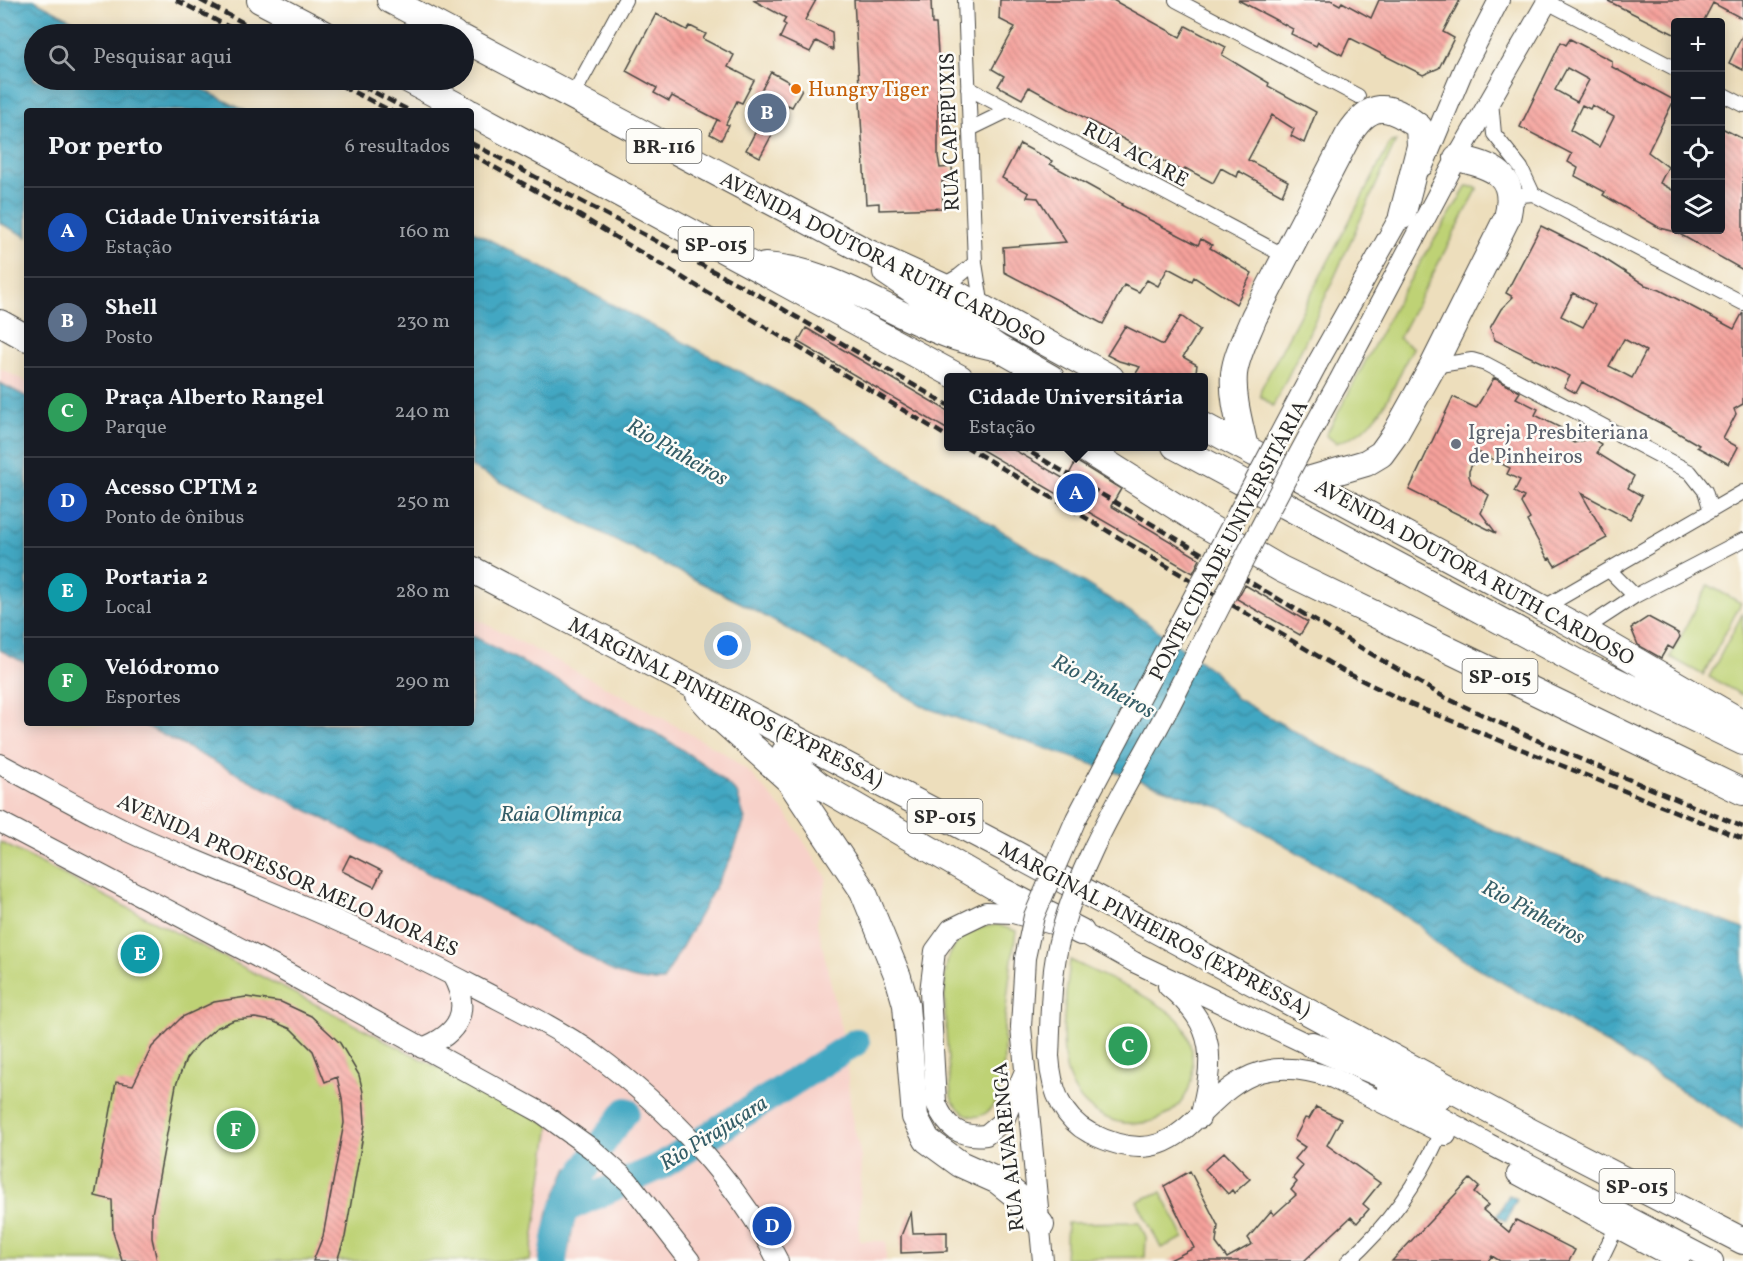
<!DOCTYPE html>
<html lang="pt">
<head>
<meta charset="utf-8">
<style>
	body { margin:0; font-family:Vollkorn,serif; background:#20242c; color:#f1f3f6 }
	.controls { position:absolute; right:18px; top:18px; display:grid; overflow:hidden; border-radius:6px; box-shadow:0 3px 15px #0003 }
	.controls button { width:54px; height:54px; display:grid; place-items:center; padding:0; border:0; border-bottom:2px solid #363941; background:#171b24; color:#f1f3f6; font:30px sans-serif }
	.you { position:absolute; left:728px; top:646px; width:21px; height:21px; margin:-15px; border:4px solid #fff; border-radius:50%; background:#1a73e8; box-shadow:0 0 0 9px #1a73e833 }
	.badge { display:grid; place-items:center; width:39px; height:39px; border-radius:50%; background:#d690ce; color:#fff; font-size:20px; font-weight:700 }
	.pin { position:absolute; translate:-50% -50%; border:3px solid #fff; box-shadow:0 2px 6px #0006 }
	.popup { position:absolute; left:944px; top:373px; width:264px; height:78px; box-sizing:border-box; display:grid; place-content:center; border-radius:6px; background:#171b24; filter:drop-shadow(0 2px 4px #0005); font-size:20px; white-space:nowrap; color:#9ea1a6 }
	.popup b { font-size:22px; color:#f1f3f6 }
	.popup::after { content:''; position:absolute; left:50%; top:100%; margin-left:-12px; border:12px solid transparent; border-top-color:#171b24 }
	.list { margin:0; padding:0; list-style:none }
	h2 { display:flex; justify-content:space-between; align-items:center; height:78px; margin:0; padding:0 24px; font-size:26px }
	h2 small { font-size:20px; font-weight:400; color:#9ea1a6 }
	.list li { display:grid; grid-template-columns:39px 1fr auto; gap:18px; align-items:center; box-sizing:border-box; height:90px; padding:0 24px; border-top:2px solid #363941 }
	.list b { display:block; font-size:22px; white-space:nowrap }
	.list p { margin:0; font-size:20px; white-space:nowrap; color:#9ea1a6 }
	.list em { font-size:20px; font-style:normal; color:#9ea1a6 }
	.icon { flex:none; width:33px; height:33px; fill:none; stroke:currentColor; stroke-width:2; stroke-linecap:round; stroke-linejoin:round }
	.map { position:relative; flex:none; width:1743px; height:1261px; overflow:hidden }
	.search { position:absolute; background:#171b24; box-shadow:0 3px 15px #0003; left:24px; top:24px; width:450px; height:66px; display:flex; align-items:center; gap:15px; box-sizing:border-box; padding:0 21px; border-radius:33px; color:#9ea1a6; font-size:22px }
	.panel { position:absolute; background:#171b24; box-shadow:0 3px 15px #0003; left:24px; top:108px; width:450px; height:618px; border-radius:6px }
	.map>svg:first-child { display:block }
</style>
</head>
<body>
<div class="map">
<svg width="1743" height="1261" viewBox="0 0 1743 1261">
	<defs>
		<pattern id="water-waves" width="16" height="10" patternUnits="userSpaceOnUse" patternTransform="scale(1.5)"><rect width="16" height="10" fill="#42a7c2"/><path d="M0 5q4-4 8 0t8 0" fill="none" stroke="#37889e"/></pattern>
		<pattern id="building-back-hatch" width="6" height="6" patternUnits="userSpaceOnUse" patternTransform="scale(1.5)"><rect width="6" height="6" fill="#f6a19b"/><path d="M-1 5l2 2M0 0l6 6M5-1l2 2" fill="none" stroke="#c7837f"/></pattern>
	</defs>
	<rect width="100%" height="100%" fill="#fdfcf7"/>
	<filter id="ink" filterUnits="userSpaceOnUse"><feTurbulence type="fractalNoise" baseFrequency=".0167" numOctaves="2"/><feDisplacementMap in="SourceGraphic" scale="12" xChannelSelector="R" yChannelSelector="G"/><feConvolveMatrix kernelMatrix="1 2 1 2 8 2 1 2 1" color-interpolation-filters="sRGB"/></filter>
	<filter id="wash" filterUnits="userSpaceOnUse"><feTurbulence type="fractalNoise" baseFrequency=".008" numOctaves="4" result="noise"/><feDisplacementMap in="SourceGraphic" scale="24" xChannelSelector="R" yChannelSelector="G"/><feGaussianBlur stdDeviation="1.35" result="paint"/><feColorMatrix in="noise" values="0 0 0 0 0 0 0 0 0 0 0 0 0 0 0 0 0 1.4 0 .05"/><feComposite in="paint" operator="in"/></filter>
	<g filter="url(#wash)">
		<rect width="100%" height="100%" fill="#eddebc"/>
		<!-- built -->
		<path fill="#f7d1c9" d="M0 368 27 382V723H471V616L623 696 724 753 749 772 785 812 827 878 817 923 845 1045 851 1113 861 1157 859 1241H886V1261H0Z"/>
		<!-- park -->
		<path fill="#bed275" stroke="#747e50" stroke-width="1.5" d="M1396 141 1304 344 1273 406 1260 396 1261 389 1391 142Z
			M1467 186 1478 188 1399 338 1413 348 1408 357C1388 397 1381 429 1336 443L1326 435 1402 293Z
			M1708 585 1741 603 1703 675 1670 657Z
			M1743 613V693L1742 695 1709 677Z
			M0 842 550 1125 530 1261H0Z
			M998 925 1016 931C1011 963 1007 995 1004 1028 1003 1048 1006 1073 999 1093 990 1122 965 1125 951 1097 949 1067 940 984 948 959 956 936 976 926 998 925Z
			M1070 960C1097 974 1164 1001 1181 1023 1188 1033 1191 1046 1192 1057 1201 1137 1093 1146 1069 1078 1057 1046 1067 993 1070 960Z
			M1161 1192 1184 1238 1161 1248 1137 1201Z
			M1139 1222 1146 1237 1145 1257 1065 1258 1067 1223Z"/>
		<!-- water -->
		<path fill="url(#water-waves)" stroke="#366976" stroke-width="1.5" d="M0 0H34L99 34H34V80H185L245 111H27V237L0 223Z
			M471 230 797 402 1145 621 1217 674 1236 698 1324 748 1501 834 1743 929V1129L1592 1035 1435 943 1417 923 1224 809 927 708 747 606 471 467Z
			M0 383 27 397V664L0 650Z
			M471 635 661 736 705 765 737 793 745 820 730 860 663 981C636 983 608 972 587 956L140 723H471Z
			M568 1167 592 1183 577 1207 566 1261H539L548 1212Z
			M1509 1195 1517 1199 1506 1221 1497 1216Z"/>
		<g fill="none" stroke-linecap="round" stroke-linejoin="round">
			<!-- river -->
			<path stroke="#42a7c2" stroke-width="28" d="M563 1210 661 1166 856 1042
				M553 1261C558 1199 590 1160 626 1111"/>
		</g>
		<g id="blocks">
			<!-- building -->
			<path fill="url(#building-back-hatch)" fill-rule="evenodd" d="M753 0H816L805 20 832 32 833 50 816 41 810 52 780 38 786 25 783 23 786 18Z
				M854 0H931L932 24H936L938 53V156L940 168 952 167 953 181H942L943 208 879 210V203L866 204Z
				M1000 0H1113L1180 37 1186 26 1226 47 1222 55 1269 83 1268 86 1316 112 1304 143 1291 136 1294 129 1272 115 1248 160 1288 181 1282 195 1239 171 1237 177 1221 168 1213 183 1185 168 1183 172 1029 87 1022 99 998 86 1004 76 992 69 1015 27 999 19Z
				M1238 0H1331L1340 5 1342 2 1371 18 1379 0H1460L1443 32 1454 38 1439 68 1423 75 1350 38 1342 55 1318 42 1316 46 1291 34 1293 29Z
				M1606 0H1743V19L1713 3 1703 22H1676V35Z
				M656 14 687 30 690 26 706 34 703 39 734 55 728 67 754 80 742 103 737 101 726 124 729 125 721 140 710 134 717 120 720 121 672 96 669 101 654 93 657 88 626 71Z
				M1743 34V70L1729 63Z
				M1570 39 1612 61V67L1674 100 1648 152 1668 167 1660 183 1676 192V230H1720V127L1743 139V270L1676 232 1660 228 1603 195 1605 192 1575 176 1578 168 1568 162 1572 154 1520 127 1561 42 1566 45ZM1567 68 1589 80 1577 102 1555 90ZM1582 105 1590 109 1592 105 1614 117 1599 147 1570 130Z
				M771 72 802 89 792 107 788 105 760 157 746 150 773 98 761 91Z
				M1020 144 1052 161 1050 164 1122 204 1121 205 1198 245 1201 239 1212 245 1210 248 1252 273 1236 304 1194 277 1192 281 1168 268 1158 286 1147 280 1139 292 1124 285 1103 324 1004 272 1003 247 1066 242 1038 198 1027 197 1029 193 1002 178Z
				M1541 226 1597 254 1645 285 1660 290 1734 329 1743 312V404L1734 409 1736 414 1723 439 1738 447 1729 464 1697 447 1699 445 1666 426 1582 382 1576 393 1564 387 1570 376 1495 340 1490 328 1501 309 1513 297 1506 293ZM1573 293 1595 305 1583 327 1561 316ZM1624 339 1646 351 1632 378 1609 366Z
				M1181 316 1200 330 1183 357 1197 365 1195 378H1133L1140 367 1119 361 1107 355 1125 326 1163 345Z
				M806 328 948 411V430L798 342Z
				M1494 378 1520 392 1516 398 1538 409 1535 415 1561 428 1557 435 1574 443 1591 438 1601 444 1597 453 1634 476 1628 488 1642 496 1630 519 1581 493 1607 538 1555 566 1550 558 1548 559 1527 521 1530 519 1521 503 1524 497 1514 492 1520 480 1507 474 1510 468 1478 452 1469 471V476L1472 484 1489 495 1481 513 1496 533 1409 490 1453 397 1476 408Z
				M977 447H1009L1066 480 1076 461 1121 489 1111 506 1200 559 1193 573Z
				M1245 585 1308 622 1300 635 1237 599Z
				M1648 617 1678 633 1680 637 1673 649 1668 646 1661 658 1638 645 1631 628Z
				M350 855 382 871 374 887 342 871Z
				M246 997 281 1002 311 1016 340 1043 359 1075 363 1092 365 1124 345 1237 337 1261H313L323 1236 344 1123 342 1098 337 1077 325 1082 313 1051 291 1029 272 1021 255 1018 234 1020 216 1028 198 1044 186 1059 176 1085 152 1214V1238L157 1261H122L113 1232 112 1200 95 1196 116 1082 133 1085 152 1047 182 1017 214 1002Z
				M1316 1107 1341 1119 1327 1145 1380 1183 1363 1204 1369 1209 1357 1223 1351 1217 1304 1261H1168L1194 1248 1164 1186 1190 1171 1218 1226 1216 1243 1227 1258 1252 1244 1248 1238 1271 1211 1274 1215 1296 1195 1291 1190 1297 1182 1293 1178 1303 1166 1295 1159 1305 1147 1294 1140 1305 1118 1309 1119Z
				M1224 1152 1250 1179 1234 1193 1232 1190 1228 1194 1205 1169Z
				M1470 1179 1479 1187 1474 1193 1488 1205 1483 1210 1509 1232 1516 1220 1575 1250 1569 1261H1500L1492 1256 1488 1261H1392Z
				M911 1211 913 1233 947 1232V1251L901 1253V1236Z"/>
		</g>
	</g>
	<g filter="url(#ink)">
		<use href="#blocks" fill-opacity="0" stroke="#484641" stroke-width="1.5"/>
		<g fill="none" stroke-linecap="round" stroke-linejoin="round">
			<defs>
				<path id="street" d="M965 0 975 263 982 308
					M1176 0 1358 96
					M1547 2 1676 69
					M968 88 1285 256
					M1720 93 1743 105
					M572 97 625 0
					M1491 101 1494 134 1521 168 1533 194
					M970 129 1007 111
					M1510 208 1522 195 1533 194 1743 303
					M942 286 959 276 975 263
					M1433 366 1472 360 1486 364 1690 472 1705 491 1711 511
					M1610 571 1635 596
					M1543 608 1743 492
					M1583 630 1635 596 1743 540
					M1348 1261C1389 1225 1419 1181 1441 1132
					M1600 1261 1616 1228"/>
				<path id="secondary" d="M1423 166 1464 68 1499 0
					M1317 364 1407 204
					M1338 383 1457 158 1548 0
					M0 764C51 791 102 821 156 844 264 889 371 932 475 987 515 1008 557 1028 594 1054 668 1108 737 1180 778 1261
					M0 822 280 969 542 1113 592 1149 629 1182 690 1261
					M1168 986C1218 1027 1214 1060 1200 1118
					M1021 1027 1043 1261
					M422 1048C459 1034 472 1011 452 975
					M1049 1056C1051 1087 1060 1117 1090 1133 1185 1181 1194 1092 1261 1072 1285 1065 1310 1070 1333 1078L1446 1135
					M1025 1071 1004 1120 986 1135C959 1138 946 1127 936 1103L930 992 935 951 951 929 986 912 1013 913 1081 932 1134 962 1324 1052
					M1387 1087 1489 1144 1713 1261
					M1517 1174 1679 1261"/>
				<path id="highway" d="M260 0 325 34
					M390 0 454 34
					M464 39 865 251 942 286 1111 378
					M409 80 467 111
					M471 113 960 378
					M765 266C836 271 885 312 949 335 965 341 982 344 998 348
					M886 272 998 348 1051 378
					M0 323 27 338
					M1204 426 1583 630 1743 723
					M1080 446 1205 525 1281 569 1743 792
					M1175 446 1581 664 1743 742
					M1245 448C1240 424 1232 398 1234 374 1236 355 1247 335 1254 317L1348 136C1370 101 1387 102 1419 127L1420 146 1402 216
					M1308 480 1366 463 1381 454 1394 436 1433 366 1507 218C1518 175 1494 166 1457 158
					M471 569 1004 848 1531 1132 1743 1241
					M699 695 717 715 789 780 863 891 898 977 906 1005 915 1117 927 1140 960 1164 998 1181 1017 1196 1041 1225
					M785 752 803 772 819 785 1002 891 1081 932
					M1312 1045 1438 1098"/>
			</defs>
			<!-- street casing -->
			<use href="#street" stroke="#484641" stroke-width="16"/>
			<!-- secondary casing -->
			<use href="#secondary" stroke="#484641" stroke-width="22"/>
			<!-- highway casing -->
			<use href="#highway" stroke="#484641" stroke-width="28"/>
			<!-- street -->
			<use href="#street" stroke="#fff" stroke-width="14"/>
			<!-- secondary -->
			<use href="#secondary" stroke="#fff" stroke-width="20"/>
			<!-- highway -->
			<use href="#highway" stroke="#fff" stroke-width="26"/>
			<!-- rail -->
			<path stroke="#2b2b2b" stroke-width="4.5" stroke-dasharray="9 4.5" stroke-linecap="butt" d="M176 0 243 34
				M200 0 265 34
				M330 80 391 111
				M351 80 410 111
				M471 143 764 298 948 405
				M471 154 577 214 948 437
				M965 446 1343 671 1410 704 1743 839
				M1020 446 1444 697 1556 749 1743 827"/>
			<defs>
				<path id="secondary-bridge" d="M1021 1027 1025 958 1034 916 1076 819 1317 364
					M1049 1056C1051 1016 1050 973 1061 934 1082 854 1130 782 1168 709 1224 599 1278 490 1338 383"/>
			</defs>
			<!-- secondary-bridge casing -->
			<use href="#secondary-bridge" stroke="#484641" stroke-width="22" stroke-linecap="butt"/>
			<!-- secondary-bridge -->
			<use href="#secondary-bridge" stroke="#fff" stroke-width="20"/>
		</g>
	</g>
	<!-- markers -->
	<circle fill="#e8710a" stroke="#fdfcf7" stroke-width="2" cx="796" cy="89" r="6"/>
	<circle fill="#6b7280" stroke="#fdfcf7" stroke-width="2" cx="1456" cy="444" r="6"/>
	<g text-anchor="middle" stroke-width="5" stroke-linejoin="round" paint-order="stroke">
		<!-- shield labels -->
		<g fill="#fdfcf7" stroke="#6a6a68" stroke-width="1.5">
			<rect x="626.5" y="129" width="75" height="34" rx="4.5"/>
			<rect x="678.5" y="227" width="75" height="34" rx="4.5"/>
			<rect x="1462.5" y="659" width="75" height="34" rx="4.5"/>
			<rect x="907.5" y="799" width="75" height="34" rx="4.5"/>
			<rect x="1599.5" y="1169" width="75" height="34" rx="4.5"/>
		</g>
		<g font-size="20" font-weight="bold" fill="#2b2b2b">
			<text x="664" y="153">BR-116</text>
			<text x="716" y="251">SP-015</text>
			<text x="1500" y="683">SP-015</text>
			<text x="945" y="823">SP-015</text>
			<text x="1637" y="1193">SP-015</text>
		</g>
		<!-- food labels -->
		<g font-size="21" fill="#c56008" stroke="#fdfcf7" text-anchor="start">
			<text x="808" y="96">Hungry Tiger</text>
		</g>
		<!-- street labels -->
		<g font-size="21" fill="#2b2b2b" stroke="#fdfcf7">
			<text transform="translate(949 132) rotate(-92)" y="7">RUA CAPEPUXIS</text>
			<text transform="translate(1136 154) rotate(28)" y="7">RUA ACARE</text>
			<text transform="translate(883 259) rotate(27)" y="7">AVENIDA DOUTORA RUTH CARDOSO</text>
			<text transform="translate(1228 540) rotate(-62)" y="7">PONTE CIDADE UNIVERSITÁRIA</text>
			<text transform="translate(1475 572) rotate(29)" y="7">AVENIDA DOUTORA RUTH CARDOSO</text>
			<text transform="translate(726 702) rotate(27)" y="7">MARGINAL PINHEIROS (EXPRESSA)</text>
			<text transform="translate(288 875) rotate(24)" y="7">AVENIDA PROFESSOR MELO MORAES</text>
			<text transform="translate(1155 929) rotate(28)" y="7">MARGINAL PINHEIROS (EXPRESSA)</text>
			<text transform="translate(1008 1147) rotate(-96)" y="7">RUA ALVARENGA</text>
		</g>
		<!-- worship labels -->
		<g font-size="21" fill="#5b616d" stroke="#fdfcf7" text-anchor="start">
			<text x="1468" y="439">Igreja Presbiteriana<tspan x="1468" dy="24">de Pinheiros</tspan></text>
		</g>
		<!-- water labels -->
		<g font-size="22" font-style="italic" fill="#345d67" stroke="#fdfcf7">
			<text transform="translate(678 451) rotate(30)" y="8">Rio Pinheiros</text>
			<text transform="translate(1104 685) rotate(28)" y="8">Rio Pinheiros</text>
			<text x="561" y="821">Raia Olímpica</text>
			<text transform="translate(1534 911) rotate(28)" y="8">Rio Pinheiros</text>
			<text transform="translate(713 1132) rotate(-32)" y="8">Rio Pirajuçara</text>
		</g>
	</g>
</svg>
<div class="controls">
<button>+</button>
<button>−</button>
<button><svg class="icon" aria-label="locate" viewBox="0 0 24 24"><circle cx="12" cy="12" r="6"/><path d="M12 2v4M12 18v4M2 12h4M18 12h4"/></svg></button>
<button><svg class="icon" aria-label="layers" viewBox="0 0 24 24"><path d="M12 4l9 5-9 5-9-5zM3 14l9 5 9-5"/></svg></button>
</div>
<div class="you"></div>
<div class="pin badge" style="left:1076px;top:493px;background:#1a4fb4">A</div>
<div class="popup"><b>Cidade Universitária</b>Estação</div>
<div class="pin badge" style="left:767px;top:113px;background:#5c6f8a">B</div>
<div class="pin badge" style="left:1128px;top:1046px;background:#2e9e5b">C</div>
<div class="pin badge" style="left:772px;top:1226px;background:#1a4fb4">D</div>
<div class="pin badge" style="left:140px;top:954px;background:#0f9aa8">E</div>
<div class="pin badge" style="left:236px;top:1130px;background:#2e9e5b">F</div>
<div class="search"><svg class="icon" aria-label="search" viewBox="0 0 24 24"><circle cx="10" cy="10" r="6"/><path d="M15 15l6 6"/></svg>Pesquisar aqui</div>
<section class="panel">
<h2>Por perto<small>6 resultados</small></h2>
<ul class="list">
<li><span class="badge" style="background:#1a4fb4">A</span><div><b>Cidade Universitária</b><p>Estação</p></div><em>160 m</em></li>
<li><span class="badge" style="background:#5c6f8a">B</span><div><b>Shell</b><p>Posto</p></div><em>230 m</em></li>
<li><span class="badge" style="background:#2e9e5b">C</span><div><b>Praça Alberto Rangel</b><p>Parque</p></div><em>240 m</em></li>
<li><span class="badge" style="background:#1a4fb4">D</span><div><b>Acesso CPTM 2</b><p>Ponto de ônibus</p></div><em>250 m</em></li>
<li><span class="badge" style="background:#0f9aa8">E</span><div><b>Portaria 2</b><p>Local</p></div><em>280 m</em></li>
<li><span class="badge" style="background:#2e9e5b">F</span><div><b>Velódromo</b><p>Esportes</p></div><em>290 m</em></li>
</ul>
</section>
</div>
</body>
</html>
